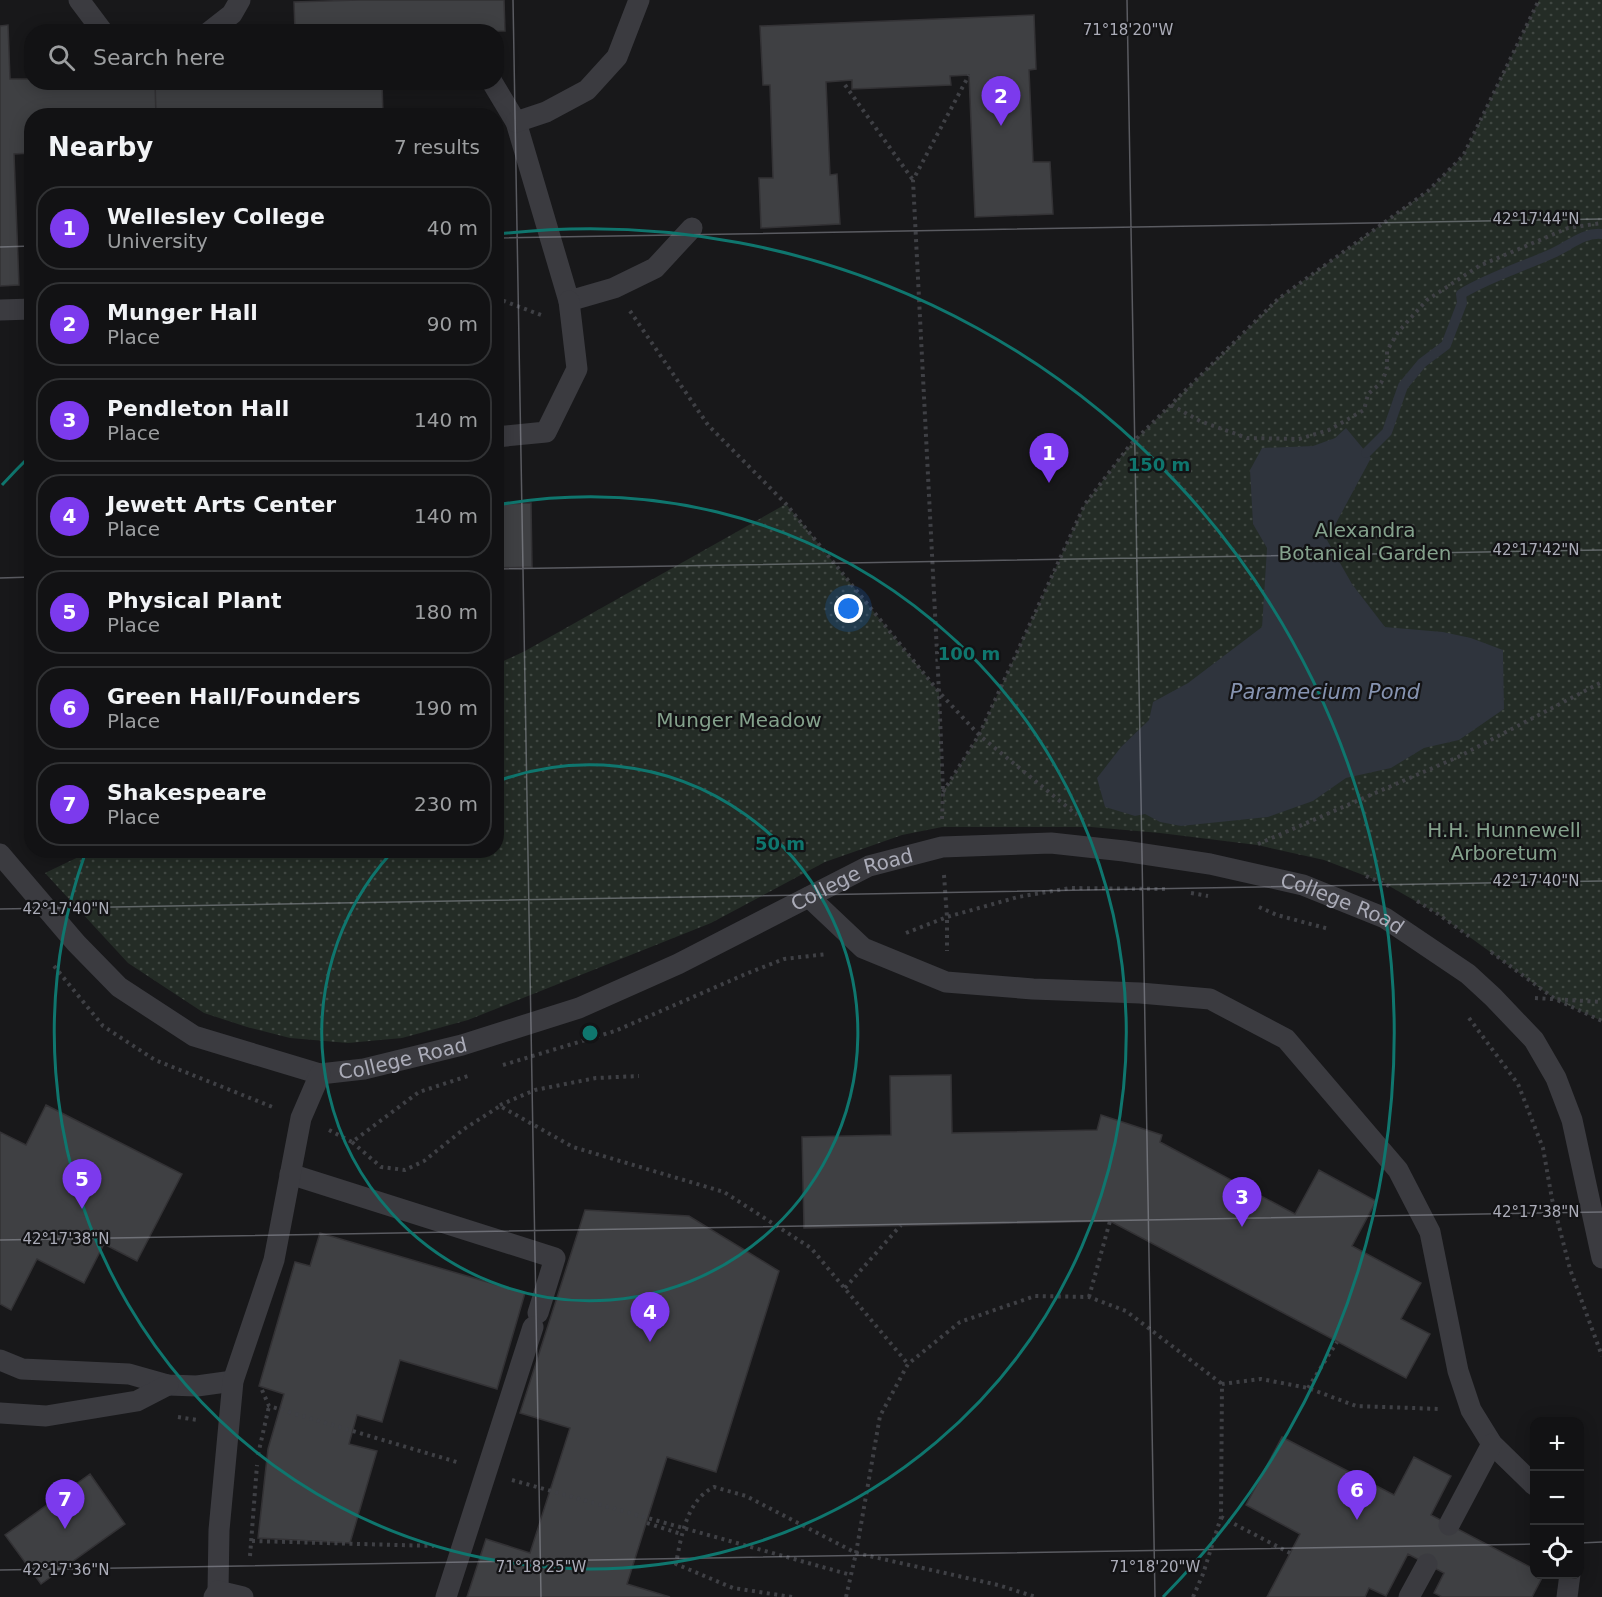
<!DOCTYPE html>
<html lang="en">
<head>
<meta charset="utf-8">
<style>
	body { margin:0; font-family:"DejaVu Sans",sans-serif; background:#1f2022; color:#f1f3f6 }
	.controls { position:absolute; right:18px; bottom:18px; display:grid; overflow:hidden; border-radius:12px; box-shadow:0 3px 15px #0003 }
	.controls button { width:54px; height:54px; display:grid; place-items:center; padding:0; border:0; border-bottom:2px solid #313234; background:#121214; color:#f1f3f6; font:30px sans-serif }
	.you { position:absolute; left:849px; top:609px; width:21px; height:21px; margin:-15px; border:4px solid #fff; border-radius:50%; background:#1a73e8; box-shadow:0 0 0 9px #1a73e833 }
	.badge { display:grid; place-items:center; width:39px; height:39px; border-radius:50%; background:#7c3aed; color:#fff; font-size:20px; font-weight:700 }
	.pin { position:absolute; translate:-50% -50px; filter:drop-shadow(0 2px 3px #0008) }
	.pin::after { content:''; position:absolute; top:32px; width:21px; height:18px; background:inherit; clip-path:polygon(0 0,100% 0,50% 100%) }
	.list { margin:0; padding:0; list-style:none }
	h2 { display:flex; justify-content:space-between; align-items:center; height:78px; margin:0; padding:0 24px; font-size:26px }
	h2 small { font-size:20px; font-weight:400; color:#9c9ea0 }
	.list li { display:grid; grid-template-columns:39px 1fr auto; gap:18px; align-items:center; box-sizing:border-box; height:84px; margin:0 12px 12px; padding:0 12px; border:2px solid #313234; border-radius:24px }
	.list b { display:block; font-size:22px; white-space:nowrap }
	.list p { margin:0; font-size:20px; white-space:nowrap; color:#9c9ea0 }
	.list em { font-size:20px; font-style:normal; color:#9c9ea0 }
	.icon { flex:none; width:33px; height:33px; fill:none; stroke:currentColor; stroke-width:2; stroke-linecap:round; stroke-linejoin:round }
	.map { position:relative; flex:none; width:1602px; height:1597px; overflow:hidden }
	.search { position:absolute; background:#121214; box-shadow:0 3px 15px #0003; left:24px; top:24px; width:480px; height:66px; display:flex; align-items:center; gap:15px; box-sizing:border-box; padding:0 21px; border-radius:24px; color:#9c9ea0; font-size:22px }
	.panel { position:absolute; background:#121214; box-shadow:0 3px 15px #0003; left:24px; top:108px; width:480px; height:750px; border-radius:24px }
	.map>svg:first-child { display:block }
</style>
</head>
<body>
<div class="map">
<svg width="1602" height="1597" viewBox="0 0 1602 1597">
	<defs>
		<pattern id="park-dots" width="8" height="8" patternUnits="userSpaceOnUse" patternTransform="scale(1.5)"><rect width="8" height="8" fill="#242c26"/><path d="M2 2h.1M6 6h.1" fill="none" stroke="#414843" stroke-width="1.8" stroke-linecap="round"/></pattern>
	</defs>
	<rect width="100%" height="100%" fill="#18181a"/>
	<!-- park -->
	<path fill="url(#park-dots)" d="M1539 0H1602V1021L1555 999 1438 914 1384 883 1324 860 1257 845 1160 833 1091 827H942L902 835 825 862 711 923 468 1020 402 1038 348 1043 290 1038 247 1027 204 1013 128 963 45 873 93 850H496L497 664 525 651 786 504 939 692 942 812 943 792 979 735 1085 504 1130 445 1278 299 1428 191 1463 156Z"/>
	<!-- water -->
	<path fill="#2f343d" d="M1346 428 1371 458 1327 540 1352 584 1385 627 1443 632 1471 638 1503 650 1504 709 1459 740 1424 748 1391 768 1346 778 1313 801 1268 817 1181 826 1160 822 1145 814 1135 816 1105 807 1097 778 1121 747 1149 720 1153 702 1188 683 1262 627 1267 548 1253 524 1250 470 1262 448 1313 446 1335 438Z"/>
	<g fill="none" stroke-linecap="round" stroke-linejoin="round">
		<!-- stream -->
		<path stroke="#2f343d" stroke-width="10" d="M1366 453 1387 432 1403 386 1422 363 1446 345 1462 303 1461 294C1491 276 1520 268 1551 254 1568 247 1583 232 1602 234"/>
	</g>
	<!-- building -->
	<path fill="#3f4043" stroke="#333235" stroke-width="1.5" d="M359 0H504L505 31 295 32 294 2Z
		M1034 15 1036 69 1029 70 1033 162H1050L1053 214 975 217 969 75 950 76 951 85 852 89V80L826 82 830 175 837 174 840 224 761 228 759 178H773L770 85H763L760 26Z
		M8 25 10 79H32V82H155L156 116H32V153L14 154 19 285 0 286V26Z
		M155 82H382L383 116H156Z
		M531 503 532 567 496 568V504Z
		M951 1075 952 1133 1097 1130 1101 1115 1162 1135 1160 1142 1295 1214 1319 1170 1376 1201 1352 1246 1421 1283 1401 1319 1430 1334 1406 1378 1110 1221 804 1228 802 1137 891 1135 890 1076Z
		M46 1105 182 1174 137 1261 104 1244 84 1283 37 1259 11 1310 0 1304V1132L26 1145Z
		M585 1210 689 1216 779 1271 716 1472 667 1457 627 1584 670 1597H467L486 1539 530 1553 570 1428 520 1413Z
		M320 1233 525 1293 497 1389 400 1360 382 1422 357 1415 349 1444 377 1451 350 1543 258 1538 268 1449 284 1394 259 1386 295 1262 310 1266Z
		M1282 1437 1394 1495 1414 1457 1451 1476 1431 1515 1534 1569V1574H1544L1532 1597H1442L1434 1593 1444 1573 1408 1554 1386 1596 1369 1588 1365 1597H1267L1300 1534 1246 1505Z
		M90 1474 125 1524 41 1584 5 1535Z"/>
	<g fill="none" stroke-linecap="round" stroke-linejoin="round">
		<!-- path -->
		<path stroke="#3f4045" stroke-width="4" stroke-dasharray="3 4.5" stroke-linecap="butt" d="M845 85 913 180
			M496 191 503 182
			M496 298 541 315
			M630 311 708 425 786 504 939 692 979 735 1077 815
			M1171 405 1200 421 1247 438 1299 439 1329 430 1364 410 1368 394 1381 383 1385 374 1387 367V351L1398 332 1427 300 1479 266 1568 228 1602 223
			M943 792 979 735 1085 504 1130 445 1278 299 1428 191 1463 156 1539 0
			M942 819 943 792 939 692 913 180 969 75
			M1258 844 1458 757 1602 682
			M944 875 947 917V951
			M1366 876 1389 886
			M1191 893 1208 896
			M1417 901 1438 914 1470 937
			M1259 907 1277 915 1329 929
			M906 933 947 917 1018 897 1070 888 1165 889
			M1491 952 1555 999 1602 1021
			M54 966 103 1026 155 1060 275 1108
			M1535 998 1602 1002
			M1469 1018 1518 1084 1543 1148 1552 1199 1570 1269 1602 1356
			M503 1065 615 1031 748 973 784 959 827 954
			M500 1105 535 1090 596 1078 639 1076
			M329 1130 352 1142 419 1092 468 1076
			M352 1142 381 1167 405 1170 424 1161 464 1129 500 1106 573 1147 724 1192 811 1248 908 1364
			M845 1288 901 1225
			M1089 1297 1110 1221
			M1308 1388 1337 1342
			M262 1390 269 1406 460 1463
			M178 1417 197 1420 200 1419
			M258 1455 269 1406
			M512 1480 851 1575
			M1221 1517 1290 1553
			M647 1523 681 1534
			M252 1541 434 1546
			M250 1556 257 1465
			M792 1597 733 1588 676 1564C681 1536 687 1500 714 1487L746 1496 856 1553 880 1416 908 1364 960 1322 1035 1296 1089 1297 1126 1311 1222 1384
			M846 1597 856 1553 998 1585 1036 1597
			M1193 1597 1203 1574 1221 1517 1222 1384 1261 1379 1308 1388 1356 1406 1440 1409"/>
		<!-- service -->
		<g stroke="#3b3b40" stroke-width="21">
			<path d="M79 0 103 32"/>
			<path d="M209 32 232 14 240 0"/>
			<path d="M492 82 516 122 569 301 614 288 655 268 692 228"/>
			<path d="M516 122 546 112 587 90 617 57 639 0"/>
			<path d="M0 310 32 309"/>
			<path d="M496 437 546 432 577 369 569 301"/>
			<path id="s1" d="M0 854 76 943 119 987 194 1036 320 1074 364 1069 462 1045 579 1008 678 964 869 866 942 847 1051 843 1124 851 1210 864 1303 885 1385 918 1468 974 1493 997 1534 1040 1556 1078 1572 1120 1602 1258"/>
			<path d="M809 897 863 948 946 982 1033 989 1140 993 1210 999 1286 1039 1398 1170 1430 1232 1458 1371 1471 1410 1492 1444 1534 1485"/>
			<path d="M290 1174 555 1258 538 1313"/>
			<path d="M0 1360 22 1369 129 1374 168 1385 197 1386 233 1381"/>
			<path d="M0 1413 46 1416 137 1401 168 1385"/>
			<path d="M1449 1525 1492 1444"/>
			<path d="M218 1591 219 1530 233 1381 274 1260 301 1118 320 1074"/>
			<path d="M214 1597 218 1591 243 1597"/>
			<path d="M446 1597 533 1327"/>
			<path d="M1409 1597 1427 1564"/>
			<path d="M1567 1597 1570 1574"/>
		</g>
	</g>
	<!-- ticks -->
	<path fill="none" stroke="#abacb8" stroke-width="1.5" stroke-opacity="0.45" d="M513 0 541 1597M1127 0 1155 1597M496 238 1602 219M0 247 32 246M496 569 1602 550M0 578 32 577M0 909 1602 881M0 1240 1602 1212M1580 1543 1602 1542M0 1570 1534 1544"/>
	<!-- distance rings -->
	<g fill="none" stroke="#0f766e" stroke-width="3">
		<path d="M498 781A268 268 0 1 1 392 852"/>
		<path d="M497 505A536 536 0 1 1 85 854"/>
		<path d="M2 485A804 804 0 0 1 31 455M499 234A804 804 0 0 1 1163 1597"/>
	</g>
	<g text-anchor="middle" stroke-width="4.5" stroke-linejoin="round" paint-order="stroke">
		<!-- park labels -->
		<g font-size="20" fill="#84a18c" stroke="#131315">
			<text x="1365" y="537">Alexandra<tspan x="1365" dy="23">Botanical Garden</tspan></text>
			<text x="739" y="727">Munger Meadow</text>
			<text x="1504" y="837">H.H. Hunnewell<tspan x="1504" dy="23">Arboretum</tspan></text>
		</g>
		<!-- street labels -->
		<g font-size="20" fill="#abacb8" stroke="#131315">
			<text dy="7" stroke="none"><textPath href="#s1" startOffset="970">College Road</textPath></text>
			<text dy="7" stroke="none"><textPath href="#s1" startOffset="1474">College Road</textPath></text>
			<text dy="7" stroke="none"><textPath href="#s1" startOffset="484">College Road</textPath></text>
		</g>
		<!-- water labels -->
		<g font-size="21" font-style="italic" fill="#8693b0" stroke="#131315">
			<text x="1325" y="699">Paramecium Pond</text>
		</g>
	</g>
	<g font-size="15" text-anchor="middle" fill="#abacb8" stroke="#131315" stroke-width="4.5" stroke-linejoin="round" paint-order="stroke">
		<text x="1128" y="35">71°18'20"W</text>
		<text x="1536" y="224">42°17'44"N</text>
		<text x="1536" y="555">42°17'42"N</text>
		<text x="1536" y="886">42°17'40"N</text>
		<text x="66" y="914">42°17'40"N</text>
		<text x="1536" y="1217">42°17'38"N</text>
		<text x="66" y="1244">42°17'38"N</text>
		<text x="541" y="1572">71°18'25"W</text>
		<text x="1155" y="1572">71°18'20"W</text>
		<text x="66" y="1575">42°17'36"N</text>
	</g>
	<circle cx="590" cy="1033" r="9" fill="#0f766e" stroke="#131315" stroke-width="3"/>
	<g font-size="18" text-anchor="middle" font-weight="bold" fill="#0f766e" stroke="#131315" stroke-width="4.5" stroke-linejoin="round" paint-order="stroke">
		<text x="1159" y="471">150 m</text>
		<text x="969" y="660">100 m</text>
		<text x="780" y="850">50 m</text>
	</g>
</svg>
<div class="controls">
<button>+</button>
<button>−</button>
<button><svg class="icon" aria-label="locate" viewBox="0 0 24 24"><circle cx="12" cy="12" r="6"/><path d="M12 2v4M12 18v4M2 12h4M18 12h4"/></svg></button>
</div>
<div class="you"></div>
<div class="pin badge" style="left:1049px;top:483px">1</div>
<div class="pin badge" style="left:1001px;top:126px">2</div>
<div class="pin badge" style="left:1242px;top:1227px">3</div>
<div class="pin badge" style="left:650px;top:1342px">4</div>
<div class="pin badge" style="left:82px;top:1209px">5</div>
<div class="pin badge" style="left:1357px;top:1520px">6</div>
<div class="pin badge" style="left:65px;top:1529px">7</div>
<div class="search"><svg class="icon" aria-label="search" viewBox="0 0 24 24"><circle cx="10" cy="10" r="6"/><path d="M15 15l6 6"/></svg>Search here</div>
<section class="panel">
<h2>Nearby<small>7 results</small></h2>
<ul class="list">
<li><span class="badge">1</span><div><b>Wellesley College</b><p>University</p></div><em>40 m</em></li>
<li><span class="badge">2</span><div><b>Munger Hall</b><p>Place</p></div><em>90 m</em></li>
<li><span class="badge">3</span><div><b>Pendleton Hall</b><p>Place</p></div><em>140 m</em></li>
<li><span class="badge">4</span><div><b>Jewett Arts Center</b><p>Place</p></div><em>140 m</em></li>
<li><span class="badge">5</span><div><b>Physical Plant</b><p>Place</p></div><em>180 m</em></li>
<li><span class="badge">6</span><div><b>Green Hall/Founders</b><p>Place</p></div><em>190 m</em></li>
<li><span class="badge">7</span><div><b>Shakespeare</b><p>Place</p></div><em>230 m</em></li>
</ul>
</section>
</div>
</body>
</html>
